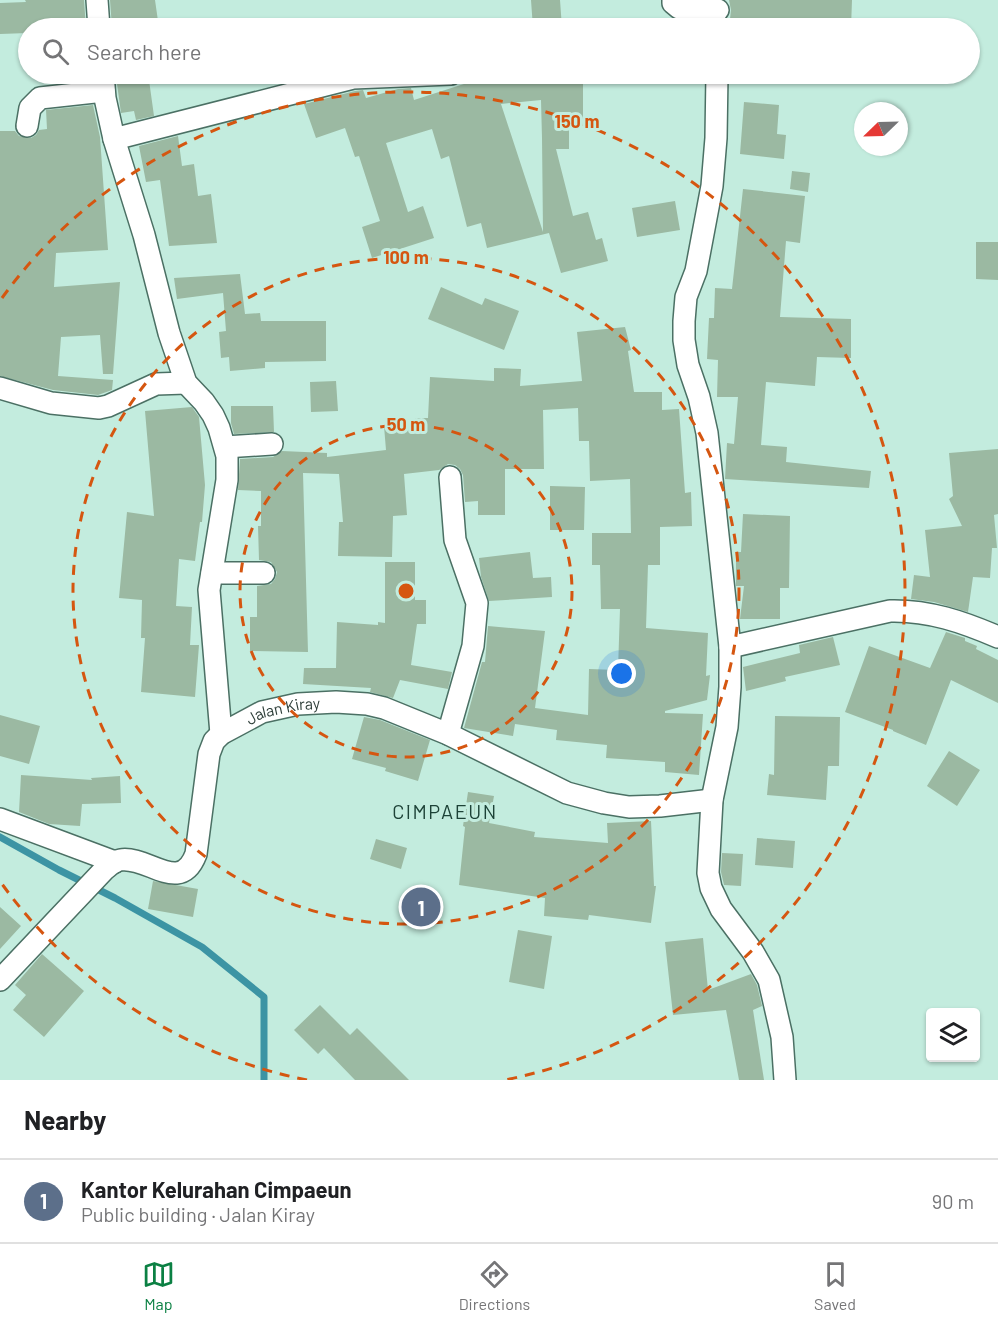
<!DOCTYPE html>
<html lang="en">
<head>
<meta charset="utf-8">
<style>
	body { margin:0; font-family:Barlow,sans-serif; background:#f6f6f6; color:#202124 }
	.controls { position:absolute; right:18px; bottom:18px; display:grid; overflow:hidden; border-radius:6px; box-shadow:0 2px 4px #0004 }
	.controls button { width:54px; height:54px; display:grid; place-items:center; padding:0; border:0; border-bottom:2px solid #e0e0e0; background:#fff; color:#202124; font:30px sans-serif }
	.compass { position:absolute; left:854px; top:102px; width:54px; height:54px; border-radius:50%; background:#fff; box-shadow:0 2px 4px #0004; rotate:247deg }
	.you { position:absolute; left:622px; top:674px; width:21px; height:21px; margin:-15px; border:4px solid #fff; border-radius:50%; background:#1a73e8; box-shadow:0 0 0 9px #1a73e833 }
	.badge { display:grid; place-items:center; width:39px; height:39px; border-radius:50%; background:#0b8043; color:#fff; font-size:20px; font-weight:700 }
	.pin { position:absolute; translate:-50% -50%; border:3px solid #fff; box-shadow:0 2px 6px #0006 }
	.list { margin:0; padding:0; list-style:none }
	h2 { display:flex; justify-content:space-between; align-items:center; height:78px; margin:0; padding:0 24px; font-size:26px }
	h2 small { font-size:20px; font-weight:400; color:#757577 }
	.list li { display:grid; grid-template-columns:39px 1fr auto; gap:18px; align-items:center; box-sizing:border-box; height:84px; padding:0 24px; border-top:2px solid #e0e0e0 }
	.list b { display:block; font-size:22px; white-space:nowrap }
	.list p { margin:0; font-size:20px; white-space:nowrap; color:#757577 }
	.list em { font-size:20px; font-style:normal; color:#757577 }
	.icon { flex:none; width:33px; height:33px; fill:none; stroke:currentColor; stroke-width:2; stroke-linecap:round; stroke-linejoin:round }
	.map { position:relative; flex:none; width:998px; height:1080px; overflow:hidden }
	.search { position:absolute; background:#fff; box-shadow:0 2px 4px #0004; left:18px; right:18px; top:18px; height:66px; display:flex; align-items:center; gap:15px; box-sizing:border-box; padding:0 21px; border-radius:33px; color:#757577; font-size:22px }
	.sheet { height:162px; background:#fff }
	nav { display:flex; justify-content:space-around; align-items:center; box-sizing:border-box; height:84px; border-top:2px solid #e0e0e0; background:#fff; font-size:16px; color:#757577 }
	nav a { display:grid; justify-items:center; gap:3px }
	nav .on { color:#0b8043 }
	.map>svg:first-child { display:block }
</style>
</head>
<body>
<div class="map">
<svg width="998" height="1080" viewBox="0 0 998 1080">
	<rect width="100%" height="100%" fill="#c3ecde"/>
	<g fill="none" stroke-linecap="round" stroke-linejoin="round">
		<!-- stream -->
		<path stroke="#3c94a4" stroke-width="7" d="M0 837 59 870 115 898 202 947 264 997V1080"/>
	</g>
	<!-- building -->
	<path fill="#9bb9a2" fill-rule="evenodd" d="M25 0H84L86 28H28V33L0 34V3L26 2Z
		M110 0H155L159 28H112Z
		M531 0H560L562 28H533Z
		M729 0H852L851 28H729L731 10Z
		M50 74H89L90 80 51 84Z
		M527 78V81L583 82V119H569V149H556L573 216 588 212 596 240 602 238 608 261 561 273 549 233 487 248 481 223 467 227 449 156 441 159 432 129 386 143 408 212 423 206 434 238 372 258 362 227 380 221 359 156 355 157 345 128 316 138 304 104 355 91 363 90 366 98 398 89 411 88 414 100 467 83ZM541 100 542 138 543 232 501 104Z
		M149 80 154 116 136 120 134 111 121 113 117 84Z
		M744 102 779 105 777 134 786 135 784 159 740 154Z
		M93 105 100 137 108 250 56 253 54 287 120 282 113 374H103L100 335 61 337 58 376 113 380 112 390 98 395 53 390 0 376V131H15L19 136 31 138 36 135 39 130 47 129 46 110Z
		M178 136 182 166 194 164 198 196 211 194 217 243 169 246 160 180 146 182 139 146Z
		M792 171 810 173 808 192 790 189Z
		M743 189 805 196 800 243 786 241 780 317 851 319V358L817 357 815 386 766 382 761 445 787 447 786 462 871 471 869 488 725 479 727 443 734 444 738 397H717L718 360 707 359 709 318H714L715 288 732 289Z
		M675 201 680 230 637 237 632 208Z
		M976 242H998V280L976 279Z
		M240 274 245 314 260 313 261 321H326V361L265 362V368L230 371 229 357 221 358 219 332 226 331 223 293 177 299 174 278Z
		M441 287 482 305 485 298 519 311 504 350 428 319Z
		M625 327 631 350 628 351 634 392H662V410L679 409 685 493 691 492 692 526 660 527V565H648L646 628 708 633 706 676 710 675 707 700 665 711V713L703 714 699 775 665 772V762L606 758 607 745 556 740 557 730 515 724 513 736 464 728 482 662H485L488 626 545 631 535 708 588 715 589 669 618 670 620 609H601L600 565H592V533H631L630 479 590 481 589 441H579L578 408 543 410 544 469H505V515H478V501L465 502 463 475 460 469 455 465 448 464 439 470 404 474 407 515 393 516 392 557 338 556 339 522H343L339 474 303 473 308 652 250 651V617H257V586L271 584 275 579 277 572 271 562 259 560 258 526H261V491L238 490 240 459 273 457 282 451 327 453V457L386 450 384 426 416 423 415 418H428L430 377 494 381V368L521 369 520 386 582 381 577 332Z
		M336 381 338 411 311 412 310 382Z
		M231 406H273L274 432 234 434 231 423Z
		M192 407 199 417 205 485 202 522H200L195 561 179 559 176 606 192 607 190 645H199L195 697 141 692 145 638H141L142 600 119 598 127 512 154 516 145 411Z
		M998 449V514L994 515 997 548H992L990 578 973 577 968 612 934 602 911 599 914 575 930 577 925 530 962 526 949 499 953 496 949 453Z
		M550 486 585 487 584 530H550Z
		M743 514 790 516 789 588H780V619H740L744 586H736V552H741Z
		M530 552 533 578 551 577 552 597 489 601 481 577 479 558Z
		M385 562H415V600H426V624H417L411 665 452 672 448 689 400 680 393 698 370 692 371 688 303 684 304 668H336L337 622 378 625V622L385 623Z
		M946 632 965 638V641L977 646 976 649 998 660V703L951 680 926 745 893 731V730L845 712 869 646 930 668Z
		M833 637 840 665 785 677 786 681 746 691 743 667 800 653 799 645Z
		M0 715 40 726 29 764 0 756Z
		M775 716 840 717 839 766H828L826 800 767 795 769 774 774 775Z
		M364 717 380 720 430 740 418 781 385 771 386 768 352 759Z
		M949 751 980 770 957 806 927 786Z
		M21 775 92 780 91 778 120 776 121 803 82 804 80 826 49 824 19 812Z
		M468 792 494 796 489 823 535 832 534 837 608 843 607 823 651 821 654 886H656L651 923 589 915 588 920 544 916 545 898 459 885 465 827 463 826Z
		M757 838 795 841 793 868 755 865Z
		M376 839 407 848 401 869 370 859Z
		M722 853 743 854 741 886 724 885 721 872Z
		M153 881 198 889 193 917 148 909Z
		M0 907 21 926 0 949Z
		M518 930 552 936 544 989 509 982Z
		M703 938 708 990 751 974 757 985 762 1006 753 1010 764 1080H739L726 1010 673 1015 665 942Z
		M42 954 84 991 44 1037 13 1010 26 995 15 985Z
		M320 1005 350 1035 357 1028 409 1080H355L324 1048 318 1054 294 1030Z"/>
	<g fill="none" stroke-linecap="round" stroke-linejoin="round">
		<defs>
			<g id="minor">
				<path d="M97 0 99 28"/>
				<path d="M673 0V3L679 8 718 10"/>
				<path d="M103 74 105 98 114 139 144 235 169 333 186 383 204 402 213 415 219 428 227 456V480L209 590 221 734"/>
				<path d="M717 74 716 138 712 186 696 271 686 297 684 321V340L688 365 699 397 707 433 730 647V687L727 727 712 800 708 873 711 888 721 909 753 952 769 980 782 1037 785 1080"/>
				<path d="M27 126 30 108 40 98 104 91"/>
				<path d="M114 139 353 78 451 74"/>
				<path d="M0 388 51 403 99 408 108 406 156 384 186 383"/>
				<path d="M225 447 272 444"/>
				<path d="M212 573H264"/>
				<path d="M730 647 890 611C929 610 963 622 998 637"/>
				<path d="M448 734 473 646 477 603 455 540 450 477"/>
				<path d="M0 819 115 862"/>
				<path id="s1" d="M0 980 104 870C109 866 114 861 120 860 148 855 180 896 196 854L209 754 214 741 221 734 262 712 298 704 336 702 367 704 384 708 448 734 567 793 604 803 629 807 660 806 712 800"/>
			</g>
		</defs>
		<!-- minor casing -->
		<use href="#minor" stroke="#4b7064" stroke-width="24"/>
		<!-- minor -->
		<use href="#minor" stroke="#fff" stroke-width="21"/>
	</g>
	<!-- distance rings -->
	<g fill="none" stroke="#d55610" stroke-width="3" stroke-dasharray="10 8">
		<circle cx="406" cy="591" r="166"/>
		<circle cx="406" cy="591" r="333"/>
		<path d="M307 1080A499 499 0 0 1 2 884M2 298A499 499 0 1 1 505 1080"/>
	</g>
	<g text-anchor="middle" stroke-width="6" stroke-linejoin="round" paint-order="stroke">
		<!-- street labels -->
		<g font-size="16" fill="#2d3d38" stroke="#c3ecde">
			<text dy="6" stroke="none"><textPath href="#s1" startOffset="450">Jalan Kiray</textPath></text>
		</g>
		<!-- quarter labels -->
		<g font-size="20" letter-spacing="1.5" fill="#1d4237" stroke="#c3ecde">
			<text x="445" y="819">CIMPAEUN</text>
		</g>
	</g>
	<circle cx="406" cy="591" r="9" fill="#d55610" stroke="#c3ecde" stroke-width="3"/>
	<g font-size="18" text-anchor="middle" font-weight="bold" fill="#d55610" stroke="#c3ecde" stroke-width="6" stroke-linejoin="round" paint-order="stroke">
		<text x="577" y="128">150 m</text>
		<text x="406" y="264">100 m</text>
		<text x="406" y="431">50 m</text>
	</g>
</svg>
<div class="controls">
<button><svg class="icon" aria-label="layers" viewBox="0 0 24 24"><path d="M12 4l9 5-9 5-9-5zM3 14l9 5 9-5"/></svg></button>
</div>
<svg class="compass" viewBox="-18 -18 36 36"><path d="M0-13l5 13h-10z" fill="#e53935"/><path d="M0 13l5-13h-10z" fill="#757577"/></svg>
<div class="you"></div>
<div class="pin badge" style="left:421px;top:907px;background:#5c6f8a">1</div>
<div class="search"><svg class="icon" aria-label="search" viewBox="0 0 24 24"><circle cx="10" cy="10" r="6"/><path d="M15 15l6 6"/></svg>Search here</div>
</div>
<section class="sheet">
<h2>Nearby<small></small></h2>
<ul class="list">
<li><span class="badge" style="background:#5c6f8a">1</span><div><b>Kantor Kelurahan Cimpaeun</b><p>Public building · Jalan Kiray</p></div><em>90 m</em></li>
</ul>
</section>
<nav>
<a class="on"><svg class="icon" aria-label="map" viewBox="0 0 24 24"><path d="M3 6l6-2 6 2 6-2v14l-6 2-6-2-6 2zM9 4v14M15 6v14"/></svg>Map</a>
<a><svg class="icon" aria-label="directions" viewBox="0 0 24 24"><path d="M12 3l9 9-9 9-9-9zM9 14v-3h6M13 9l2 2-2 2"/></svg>Directions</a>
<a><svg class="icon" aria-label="saved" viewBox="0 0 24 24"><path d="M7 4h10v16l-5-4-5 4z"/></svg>Saved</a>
</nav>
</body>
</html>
